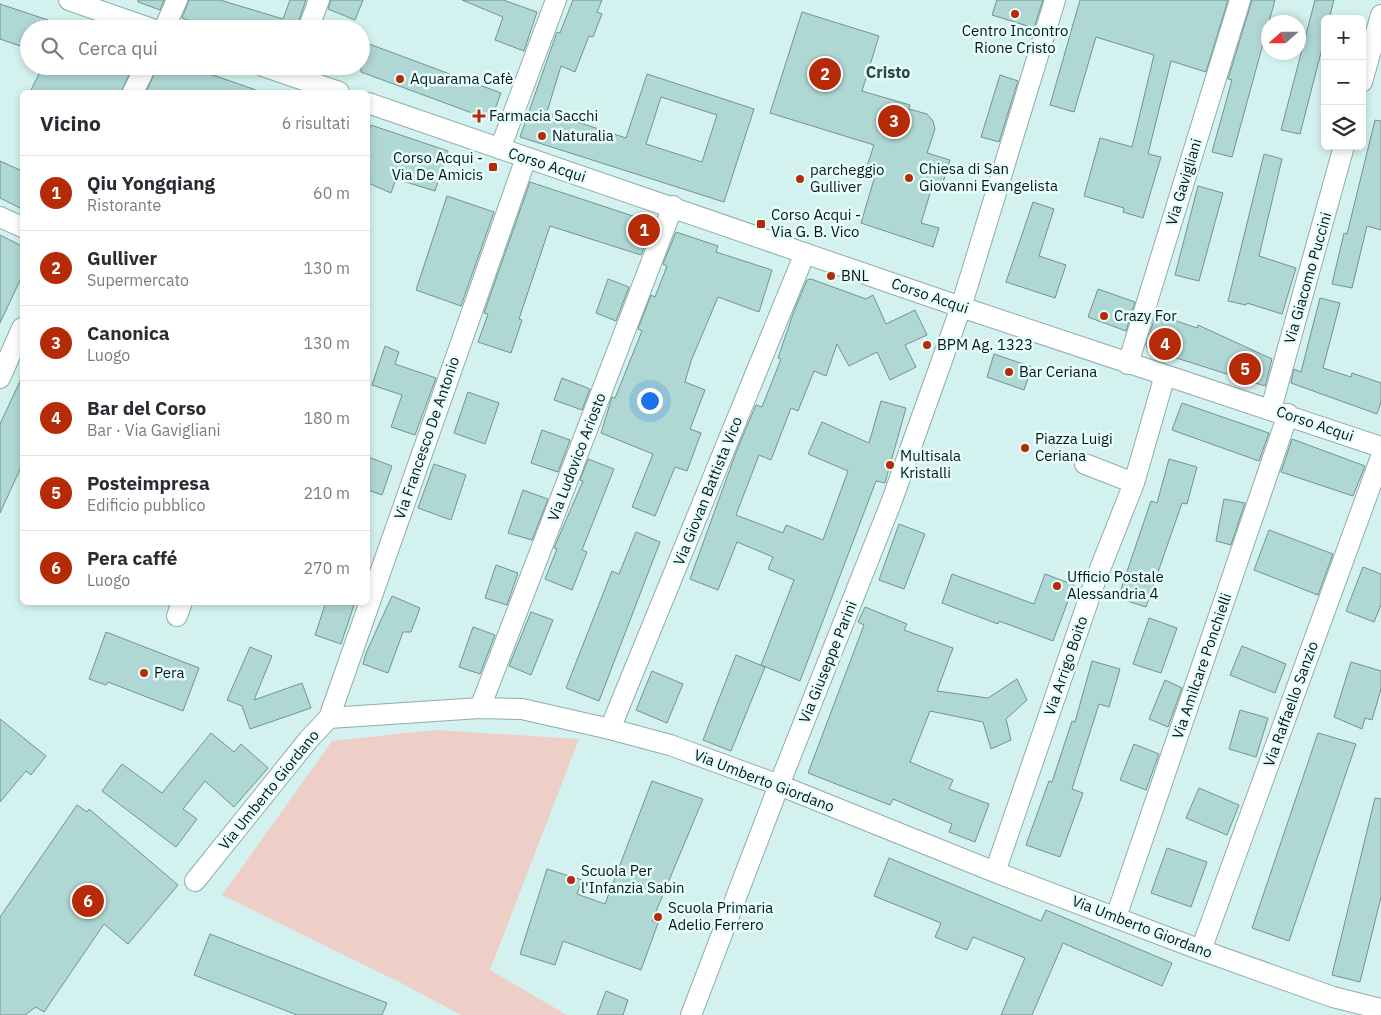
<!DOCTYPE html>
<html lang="it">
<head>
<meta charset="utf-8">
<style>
	body { margin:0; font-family:"IBM Plex Sans",sans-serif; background:#f7f7f7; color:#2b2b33 }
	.controls { position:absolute; right:15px; top:15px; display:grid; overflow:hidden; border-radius:8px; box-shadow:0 2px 8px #0003 }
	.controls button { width:45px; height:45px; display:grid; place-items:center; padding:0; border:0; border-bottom:1px solid #e1e1e2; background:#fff; color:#2b2b33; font:25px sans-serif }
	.compass { position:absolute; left:1261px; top:15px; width:45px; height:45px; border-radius:50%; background:#fff; box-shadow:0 2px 8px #0003; rotate:249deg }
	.you { position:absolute; left:649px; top:400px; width:18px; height:18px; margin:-12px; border:4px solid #fff; border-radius:50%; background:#1a73e8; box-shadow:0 0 0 8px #1a73e833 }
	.badge { display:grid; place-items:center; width:32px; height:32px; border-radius:50%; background:#b62b07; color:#fff; font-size:16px; font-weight:700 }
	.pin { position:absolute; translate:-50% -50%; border:2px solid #fff; box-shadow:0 1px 5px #0006 }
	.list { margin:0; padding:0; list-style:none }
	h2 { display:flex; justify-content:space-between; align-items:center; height:65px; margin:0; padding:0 20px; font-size:21px }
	h2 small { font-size:16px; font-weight:400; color:#7c7c81 }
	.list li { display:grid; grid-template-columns:32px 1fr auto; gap:15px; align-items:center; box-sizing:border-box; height:75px; padding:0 20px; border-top:1px solid #e1e1e2 }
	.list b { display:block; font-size:19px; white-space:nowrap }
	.list p { margin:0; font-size:16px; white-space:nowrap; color:#7c7c81 }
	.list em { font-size:16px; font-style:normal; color:#7c7c81 }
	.icon { flex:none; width:28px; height:28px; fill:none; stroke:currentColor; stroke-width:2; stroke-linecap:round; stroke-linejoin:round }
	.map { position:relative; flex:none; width:1381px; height:1015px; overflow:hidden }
	.search { position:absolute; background:#fff; box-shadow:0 2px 8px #0003; left:20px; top:20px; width:350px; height:55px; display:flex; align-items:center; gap:12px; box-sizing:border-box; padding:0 18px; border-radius:28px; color:#7c7c81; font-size:19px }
	.panel { position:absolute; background:#fff; box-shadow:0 2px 8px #0003; left:20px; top:90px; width:350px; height:515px; border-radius:8px }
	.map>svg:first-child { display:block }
</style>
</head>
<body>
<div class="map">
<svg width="1381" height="1015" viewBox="0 0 1381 1015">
	<rect width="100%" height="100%" fill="#d3f2ef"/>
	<!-- green -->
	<path fill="#eecfc7" d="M435 730 579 739 490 970 567 1015H461L403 984 222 895 332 741Z"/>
	<!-- building -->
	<path fill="#afd7d3" stroke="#75928f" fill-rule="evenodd" d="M138 0H164L160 10 138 2Z
		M189 0H220L283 19 290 0H306L296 29H213L182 18Z
		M331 0H363L355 20 328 9Z
		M462 0H503L537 12 524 51 495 40 503 17Z
		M573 0H602L597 12 602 14 593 37 589 36 575 72 561 66 547 112 626 138 647 74 754 109 724 202 520 137 557 32 560 33ZM661 97 717 115 702 162 646 144Z
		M997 0H1043L1034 28 992 15Z
		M1080 0H1228L1206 72 1171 61 1148 154 1161 157 1143 218 1123 212 1124 208 1084 196 1100 138 1132 147 1154 55 1096 37 1074 112 1050 105Z
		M1252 0H1275L1232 157 1212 152 1232 80 1228 79Z
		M1315 0H1334L1329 19H1325V37L1300 134 1281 130Z
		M0 4 66 26 65 29H29V49L0 39Z
		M802 12 879 36 862 91 910 105 909 109 927 114 933 121 935 129 927 153 950 160 941 189 932 187 921 223 939 228 933 247 861 223 877 169 867 166 874 145 770 113Z
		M361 41 501 93 491 120 361 72Z
		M43 66H133L121 92H30Z
		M158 66H187L256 90 255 92H146Z
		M1000 75 1018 81 999 142 981 137Z
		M1375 120 1381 121V230L1367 226 1352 288 1332 284 1344 233 1347 234Z
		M371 125 448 151 435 191 396 179 391 193 368 183V134Z
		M1264 154 1282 159 1259 256 1296 268 1282 314 1247 303 1246 305 1228 301Z
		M0 161 22 171V209L0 198Z
		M530 182 654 223 641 255 550 226 519 319 522 320 511 353 478 342 488 314 484 313Z
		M1198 186 1223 193 1199 281 1175 275Z
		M447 196 494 212 461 306 416 290Z
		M1033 202 1054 209 1039 256 1066 265 1055 298 1006 282Z
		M676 232 718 246 716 252 772 270 759 312 718 297 691 361 685 382 705 390 690 429 701 433 687 471 675 467 655 516 632 507 653 454 601 433 612 397 615 398 642 331 638 329 651 295 655 297 667 266 663 264Z
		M0 235 22 246V276L0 323Z
		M608 279 629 287 616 321 596 313Z
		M811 279 866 299 873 295 886 324 915 310 927 335 905 345 916 367 890 380 877 352 849 366 837 344 826 376 814 371 798 411 791 408 771 460 759 455 736 515 783 533 786 525 823 540 848 471 808 454 822 422 869 443 881 401 906 408 885 483 876 481 800 681 761 665 794 580 768 569 773 557 737 542 718 590 690 579 738 447 756 405 762 407 781 359 778 358 794 311 807 280Z
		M1098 289 1135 302 1126 331 1088 317Z
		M1320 298 1340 303 1323 368 1351 377 1352 373 1381 383V402L1377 414 1291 383 1294 369 1301 372Z
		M1156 314 1197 328 1198 325 1272 359 1265 386 1148 349 1146 345Z
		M385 346 399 352 395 364 436 378 415 435 391 427 402 395 372 385Z
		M994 354 1032 367 1024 390 987 377Z
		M22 377V465L0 513V424Z
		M562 378 590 389 582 410 554 400Z
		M468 392 499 403 485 444 454 433Z
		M1182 403 1269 433 1259 461 1172 430Z
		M542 430 570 440 558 472 531 463Z
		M1292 439 1365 466 1353 496 1281 472Z
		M368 457 392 466 382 495 368 490Z
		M588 459 614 469 582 550 587 552 572 590 545 579 557 549 554 548 583 481 580 480Z
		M1169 459 1197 467 1187 504 1182 503 1146 607 1118 598 1151 501 1157 503Z
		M434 464 466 475 451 520 418 508Z
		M523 490 548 499 532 540 508 533Z
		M1224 499 1245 503 1231 545 1216 541Z
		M899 524 925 534 904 589 879 580Z
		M1269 530 1333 554 1318 595 1254 570Z
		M636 532 660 542 599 701 566 688 612 571 619 574Z
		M496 565 518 573 507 605 485 598Z
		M1363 567 1381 574V605L1374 622 1346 611Z
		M952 574 1034 604 1045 574 1074 585 1053 641 999 621 998 624 942 603Z
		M392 596 420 608 411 632H403L388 673 363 664 366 653Z
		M326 602H355L341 644 315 635Z
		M865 607 907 624 904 630 953 648 937 691 988 698 1017 679 1027 700 1006 719 1011 740 991 749 983 722 930 711 910 762 953 780 949 789 989 804 975 842 949 832 952 824 893 799 890 805 808 773 864 625 858 622Z
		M531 612 553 620 531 675 509 666Z
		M1149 618 1177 628 1161 673 1133 664Z
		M473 627 495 635 480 674 459 667Z
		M106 632 199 668 183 711 108 682 106 685 89 679Z
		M1242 646 1286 664 1275 693 1230 675Z
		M250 647 272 656 254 700 302 683 311 708 250 729 242 706 227 700Z
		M736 655 765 667 731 751 703 740Z
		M1092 661 1120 669 1109 707 1099 704 1072 789 1083 793 1060 857 1026 845 1049 781 1052 782 1072 721 1075 722Z
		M1351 662 1381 671V689L1372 720 1365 718 1362 729 1334 717Z
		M652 671 683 684 667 723 636 710Z
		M1165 680 1182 688 1168 727 1149 719Z
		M1240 710 1268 718 1256 757 1229 749Z
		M0 719 46 756 31 775 26 771 0 802Z
		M211 733 234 752 241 744 268 768 234 807 205 781 183 809 197 819 176 847 102 791 122 764 162 793Z
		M1318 733 1356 744 1289 941 1252 928Z
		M1134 744 1159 754 1146 790 1120 780Z
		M652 781 703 799 652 921 658 923 641 970 563 941 555 965 520 954 547 869 582 880 577 894 605 904Z
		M1199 788 1239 805 1227 835 1186 818Z
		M1375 798 1381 799V897L1360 982 1332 975Z
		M77 805 87 812 89 809 178 885 128 944 104 924 44 1012 36 1007 25 1015H0V917Z
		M1167 848 1207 862 1191 907 1151 893Z
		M889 858 1041 921 1046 910 1172 963 1162 986 1063 943 1032 1015H1001L1025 958 973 937 967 950 935 937 941 923 874 896Z
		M210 934 387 1003 382 1015H297L194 975Z
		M606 991 628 1000 623 1015H597Z"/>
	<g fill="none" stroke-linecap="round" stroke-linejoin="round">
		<defs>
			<path id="minor" d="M69 0 152 29
				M164 29 177 0
				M308 29 319 0
				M263 66 339 92
				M1362 82 1381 15
				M133 92 146 66
				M368 103 961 307 1381 447
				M500 149 556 0
				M0 217 22 227
				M1128 364 1240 0
				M0 378 22 328
				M1271 409 1344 146
				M1085 464 1134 483
				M177 616 182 602
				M480 708 673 206
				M329 718 526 158
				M610 729 805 253
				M995 872 1094 584 1134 483 1165 375
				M195 881 309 739 329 718 480 708 522 709 610 729 670 745 779 785 995 872 1201 950 1333 997 1381 1009
				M1116 917 1288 414
				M1201 950 1381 457
				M691 1015 779 785 891 503 961 307 1055 0"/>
		</defs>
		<!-- minor casing -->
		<use href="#minor" stroke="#8fadaa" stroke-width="22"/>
		<!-- minor -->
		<use href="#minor" stroke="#fff" stroke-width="20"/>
	</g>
	<!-- markers -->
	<g fill="#b62b07" stroke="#e5fefc" stroke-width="2">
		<circle cx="1015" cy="14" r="5"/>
		<circle cx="400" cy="79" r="5"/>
		<path d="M476.5 108.5h5v5h5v5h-5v5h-5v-5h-5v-5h5z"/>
		<circle cx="542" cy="136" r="5"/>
		<rect x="488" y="162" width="10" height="10" rx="2.5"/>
		<circle cx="909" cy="178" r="5"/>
		<circle cx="800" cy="179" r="5"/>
		<rect x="756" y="219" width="10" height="10" rx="2.5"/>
		<circle cx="831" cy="276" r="5"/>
		<circle cx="1104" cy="316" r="5"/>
		<circle cx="927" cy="345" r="5"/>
		<circle cx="1009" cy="372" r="5"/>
		<circle cx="1025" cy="448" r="5"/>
		<circle cx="890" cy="465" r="5"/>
		<circle cx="1057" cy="586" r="5"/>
		<circle cx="144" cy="673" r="5"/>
		<circle cx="571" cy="880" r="5"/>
		<circle cx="658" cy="917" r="5"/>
	</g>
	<g text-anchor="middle" stroke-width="5" stroke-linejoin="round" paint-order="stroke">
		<!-- poi labels -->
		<g font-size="15" fill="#0b1616" stroke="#e5fefc" text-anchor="start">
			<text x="1015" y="36" text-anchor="middle">Centro Incontro<tspan x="1015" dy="17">Rione Cristo</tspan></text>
			<text x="410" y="84">Aquarama Cafè</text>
			<text x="489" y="121">Farmacia Sacchi</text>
			<text x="552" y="141">Naturalia</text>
			<text x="483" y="163" text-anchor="end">Corso Acqui -<tspan x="483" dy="17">Via De Amicis</tspan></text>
			<text x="919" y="174">Chiesa di San<tspan x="919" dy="17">Giovanni Evangelista</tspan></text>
			<text x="810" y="175">parcheggio<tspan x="810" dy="17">Gulliver</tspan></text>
			<text x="771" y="220">Corso Acqui -<tspan x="771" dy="17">Via G. B. Vico</tspan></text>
			<text x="841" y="281">BNL</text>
			<text x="1114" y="321">Crazy For</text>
			<text x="937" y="350">BPM Ag. 1323</text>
			<text x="1019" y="377">Bar Ceriana</text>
			<text x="1035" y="444">Piazza Luigi<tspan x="1035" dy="17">Ceriana</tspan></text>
			<text x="900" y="461">Multisala<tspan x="900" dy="17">Kristalli</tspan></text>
			<text x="1067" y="582">Ufficio Postale<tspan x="1067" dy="17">Alessandria 4</tspan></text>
			<text x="154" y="678">Pera</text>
			<text x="581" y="876">Scuola Per<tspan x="581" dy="17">l'Infanzia Sabin</tspan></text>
			<text x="668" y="913">Scuola Primaria<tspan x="668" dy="17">Adelio Ferrero</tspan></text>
		</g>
		<!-- street labels -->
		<g font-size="15" fill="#0b1616" stroke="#e5fefc">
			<text transform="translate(547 165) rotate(18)" y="5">Corso Acqui</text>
			<text transform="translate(1184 182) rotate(-73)" y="5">Via Gavigliani</text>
			<text transform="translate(1308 278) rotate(-74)" y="5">Via Giacomo Puccini</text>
			<text transform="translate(930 296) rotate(19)" y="5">Corso Acqui</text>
			<text transform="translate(1315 424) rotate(19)" y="5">Corso Acqui</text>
			<text transform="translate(427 438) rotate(-71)" y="5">Via Francesco De Antonio</text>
			<text transform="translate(577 457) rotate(-69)" y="5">Via Ludovico Ariosto</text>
			<text transform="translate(708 491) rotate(-68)" y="5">Via Giovan Battista Vico</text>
			<text transform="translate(828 662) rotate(-68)" y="5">Via Giuseppe Parini</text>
			<text transform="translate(1066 666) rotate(-71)" y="5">Via Arrigo Boito</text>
			<text transform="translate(1202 666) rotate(-71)" y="5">Via Amilcare Ponchielli</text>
			<text transform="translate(1291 704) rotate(-70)" y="5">Via Raffaello Sanzio</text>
			<text transform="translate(764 781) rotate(21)" y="5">Via Umberto Giordano</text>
			<text transform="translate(269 790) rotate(-51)" y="5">Via Umberto Giordano</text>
			<text transform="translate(1142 927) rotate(21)" y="5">Via Umberto Giordano</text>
		</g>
		<!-- neighbourhood labels -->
		<g font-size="16" font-weight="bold" fill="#2c4745" stroke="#e5fefc">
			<text x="888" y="78">Cristo</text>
		</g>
	</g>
</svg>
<div class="controls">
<button>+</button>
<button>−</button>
<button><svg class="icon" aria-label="layers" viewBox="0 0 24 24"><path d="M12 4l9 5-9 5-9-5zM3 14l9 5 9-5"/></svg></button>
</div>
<svg class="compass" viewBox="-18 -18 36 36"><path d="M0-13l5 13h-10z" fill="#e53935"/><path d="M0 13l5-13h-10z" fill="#7c7c81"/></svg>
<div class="you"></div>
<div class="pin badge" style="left:644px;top:230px">1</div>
<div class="pin badge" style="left:825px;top:74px">2</div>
<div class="pin badge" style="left:894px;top:121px">3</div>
<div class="pin badge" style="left:1165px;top:344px">4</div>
<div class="pin badge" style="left:1245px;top:369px">5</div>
<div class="pin badge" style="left:88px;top:901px">6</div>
<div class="search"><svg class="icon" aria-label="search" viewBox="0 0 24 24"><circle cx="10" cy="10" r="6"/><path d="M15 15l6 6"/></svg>Cerca qui</div>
<section class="panel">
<h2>Vicino<small>6 risultati</small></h2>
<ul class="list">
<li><span class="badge">1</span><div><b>Qiu Yongqiang</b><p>Ristorante</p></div><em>60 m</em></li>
<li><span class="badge">2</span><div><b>Gulliver</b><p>Supermercato</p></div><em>130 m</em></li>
<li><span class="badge">3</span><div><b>Canonica</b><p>Luogo</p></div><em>130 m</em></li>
<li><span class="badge">4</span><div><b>Bar del Corso</b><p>Bar · Via Gavigliani</p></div><em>180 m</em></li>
<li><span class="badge">5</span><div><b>Posteimpresa</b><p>Edificio pubblico</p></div><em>210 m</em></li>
<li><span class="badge">6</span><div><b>Pera caffé</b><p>Luogo</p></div><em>270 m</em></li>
</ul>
</section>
</div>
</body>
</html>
